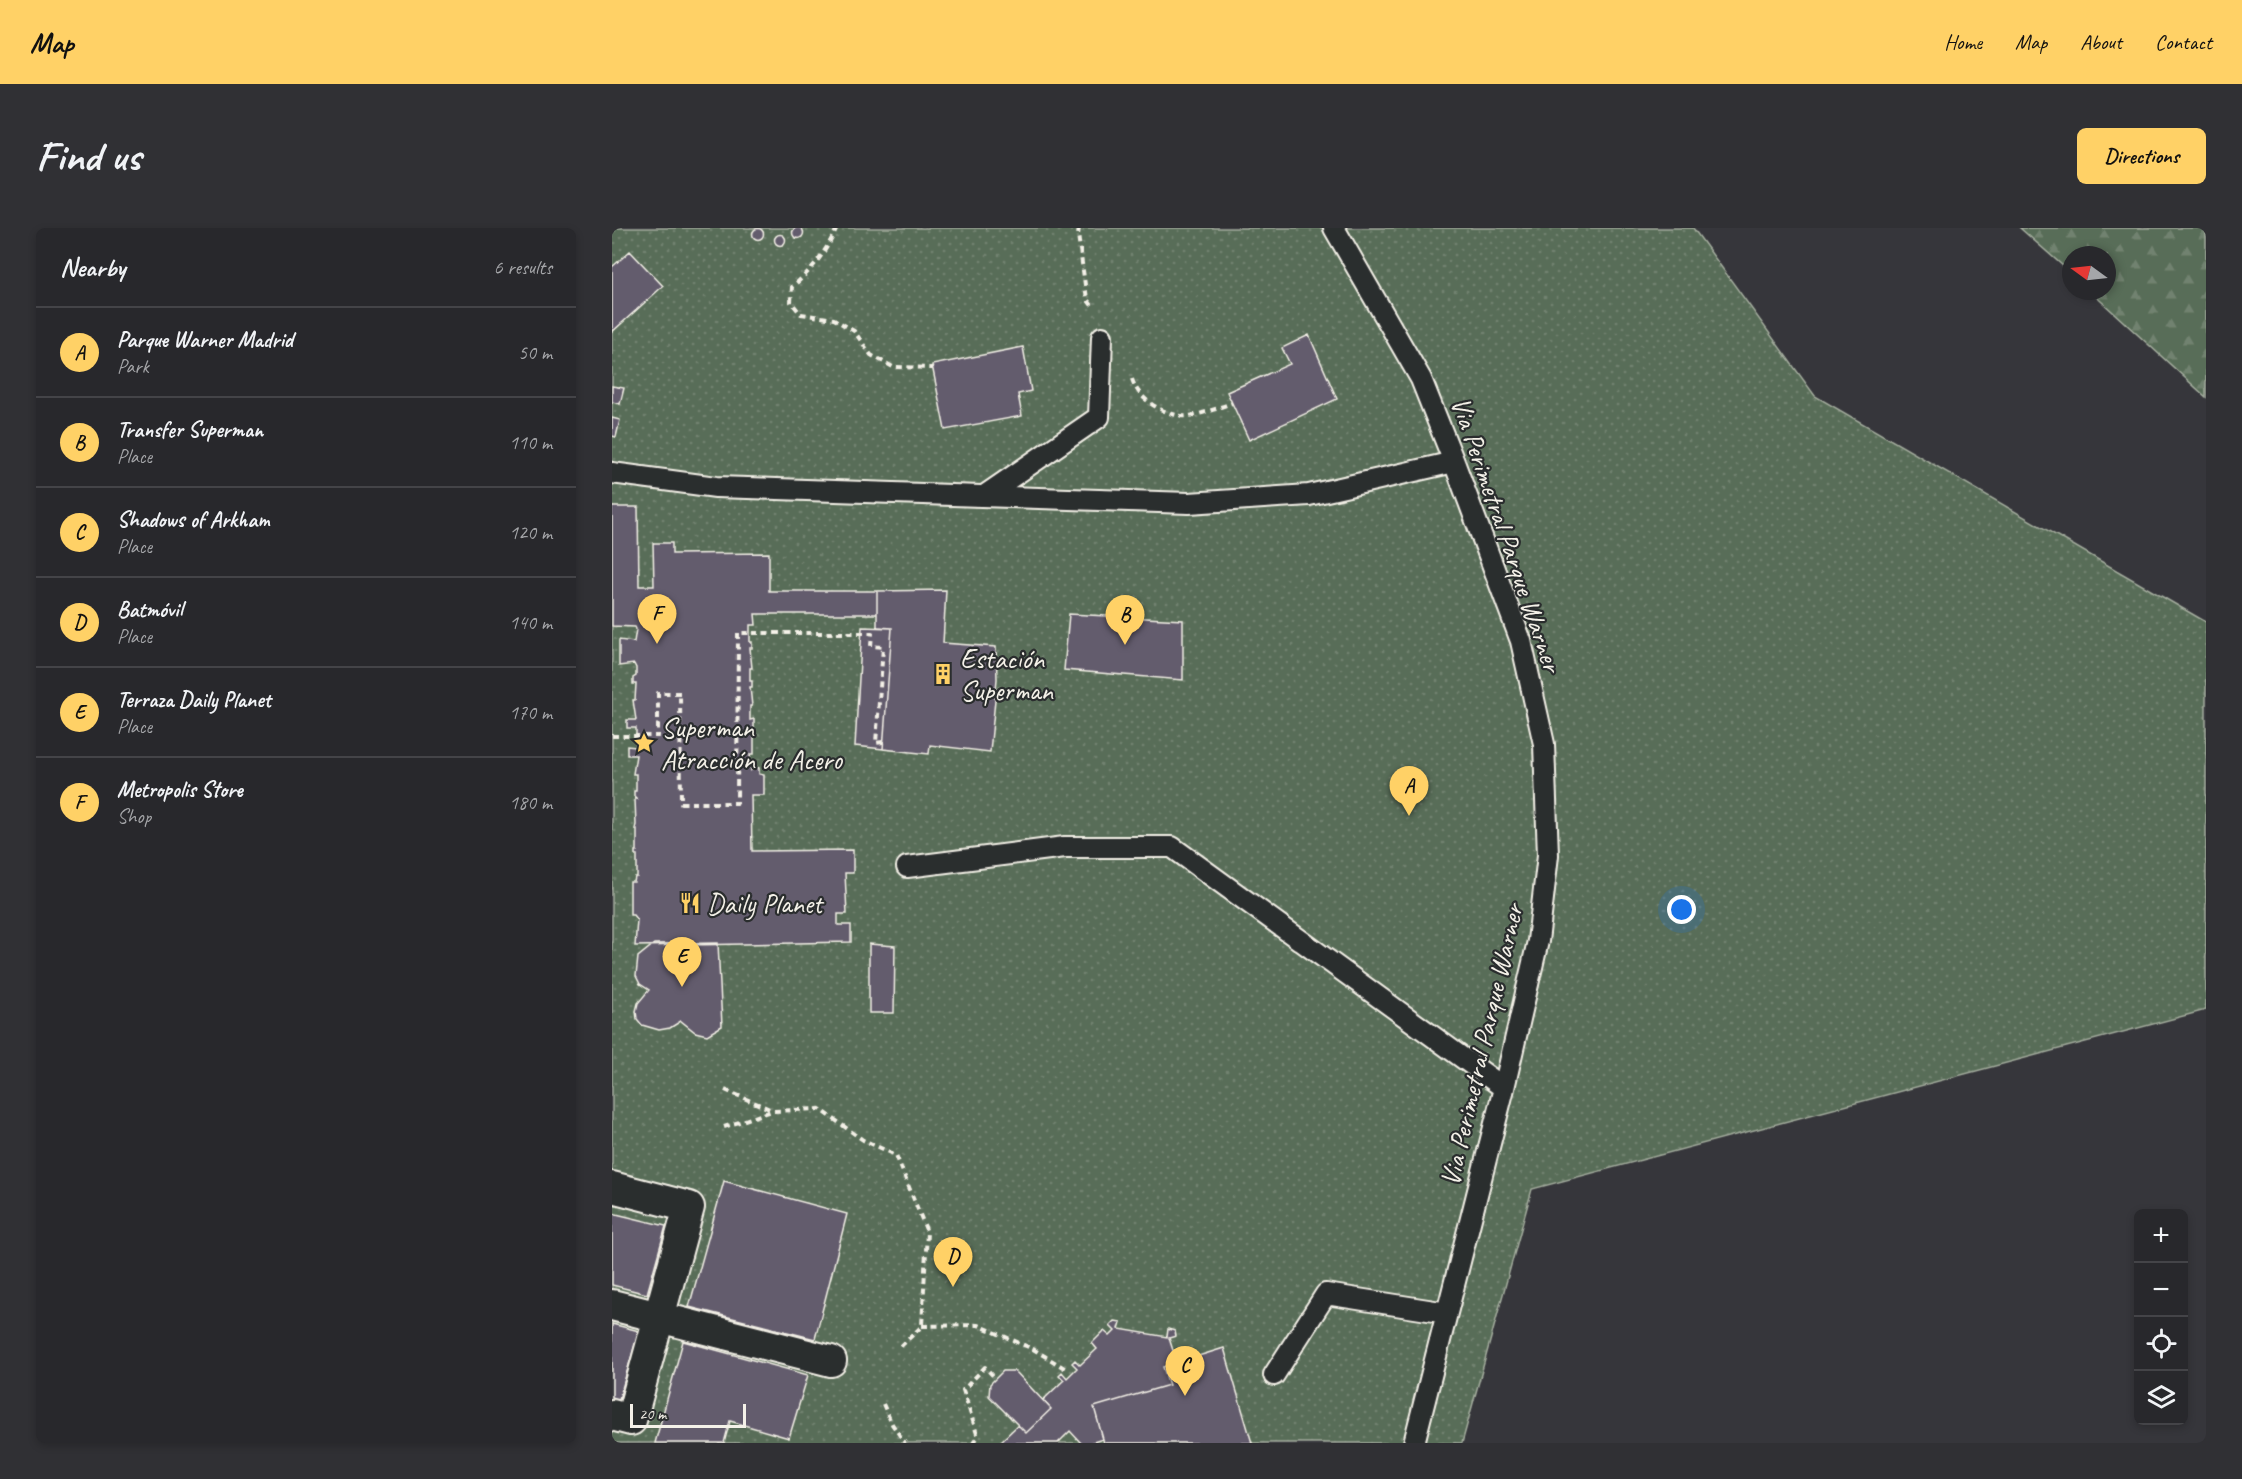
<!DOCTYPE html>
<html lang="en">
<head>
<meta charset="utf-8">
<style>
	body { margin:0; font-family:Caveat,sans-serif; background:#303034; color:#f1f3f6 }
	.controls { position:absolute; right:18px; bottom:18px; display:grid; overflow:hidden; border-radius:9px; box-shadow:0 3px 9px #0003 }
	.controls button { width:54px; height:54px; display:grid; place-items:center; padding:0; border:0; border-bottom:2px solid #444448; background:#28282c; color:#f1f3f6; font:30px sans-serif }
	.compass { position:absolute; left:1450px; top:18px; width:54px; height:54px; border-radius:50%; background:#28282c; box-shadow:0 3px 9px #0003; rotate:285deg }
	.scale { position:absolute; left:18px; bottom:15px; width:116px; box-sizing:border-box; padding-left:6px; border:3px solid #f4f1e8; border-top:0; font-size:16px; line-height:21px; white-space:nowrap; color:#f4f1e8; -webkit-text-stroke:4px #2a2d2e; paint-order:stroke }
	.you { position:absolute; left:1070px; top:682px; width:21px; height:21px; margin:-15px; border:4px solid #fff; border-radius:50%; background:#1a73e8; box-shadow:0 0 0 9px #1a73e833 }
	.badge { display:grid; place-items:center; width:39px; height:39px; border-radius:50%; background:#ffd166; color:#111; font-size:20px; font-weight:700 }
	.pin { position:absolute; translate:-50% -50px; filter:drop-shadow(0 2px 3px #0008) }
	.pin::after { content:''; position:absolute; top:32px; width:21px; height:18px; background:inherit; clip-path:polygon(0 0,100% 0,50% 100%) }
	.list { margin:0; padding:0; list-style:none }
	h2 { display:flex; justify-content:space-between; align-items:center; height:78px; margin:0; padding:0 24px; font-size:26px }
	h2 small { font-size:20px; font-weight:400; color:#a5a6a9 }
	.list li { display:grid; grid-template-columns:39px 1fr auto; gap:18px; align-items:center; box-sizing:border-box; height:90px; padding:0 24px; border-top:2px solid #444448 }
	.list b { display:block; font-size:22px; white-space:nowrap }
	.list p { margin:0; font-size:20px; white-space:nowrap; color:#a5a6a9 }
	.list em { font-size:20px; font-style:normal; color:#a5a6a9 }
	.icon { flex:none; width:33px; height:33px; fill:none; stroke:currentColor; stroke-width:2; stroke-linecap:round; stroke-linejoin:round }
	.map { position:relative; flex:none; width:1594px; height:1215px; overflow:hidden; border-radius:9px }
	header { display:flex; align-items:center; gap:36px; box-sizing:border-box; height:84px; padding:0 30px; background:#ffd166; color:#111 }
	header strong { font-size:28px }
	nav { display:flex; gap:33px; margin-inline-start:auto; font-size:21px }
	.intro { display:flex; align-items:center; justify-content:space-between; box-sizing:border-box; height:144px; padding:0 36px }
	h1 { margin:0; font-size:42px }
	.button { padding:15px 27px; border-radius:9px; background:#ffd166; color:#111; font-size:21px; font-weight:700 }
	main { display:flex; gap:36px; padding:0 36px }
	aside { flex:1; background:#28282c; border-radius:9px; box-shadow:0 3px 9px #0003 }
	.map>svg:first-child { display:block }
</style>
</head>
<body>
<header>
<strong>Map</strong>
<nav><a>Home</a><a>Map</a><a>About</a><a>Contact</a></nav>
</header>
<div class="intro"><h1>Find us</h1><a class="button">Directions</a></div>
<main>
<aside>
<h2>Nearby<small>6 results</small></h2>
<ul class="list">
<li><span class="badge">A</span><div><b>Parque Warner Madrid</b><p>Park</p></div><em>50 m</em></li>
<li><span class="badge">B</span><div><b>Transfer Superman</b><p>Place</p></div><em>110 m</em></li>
<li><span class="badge">C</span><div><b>Shadows of Arkham</b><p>Place</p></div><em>120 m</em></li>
<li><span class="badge">D</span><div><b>Batmóvil</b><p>Place</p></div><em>140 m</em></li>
<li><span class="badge">E</span><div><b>Terraza Daily Planet</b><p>Place</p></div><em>170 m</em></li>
<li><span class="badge">F</span><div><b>Metropolis Store</b><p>Shop</p></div><em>180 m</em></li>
</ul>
</aside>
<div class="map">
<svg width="1594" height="1215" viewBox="0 0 1594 1215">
	<defs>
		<pattern id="forest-firs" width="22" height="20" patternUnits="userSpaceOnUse" patternTransform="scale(1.5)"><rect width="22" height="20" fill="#596d58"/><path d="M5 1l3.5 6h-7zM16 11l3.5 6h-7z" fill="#718270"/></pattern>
		<pattern id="park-dots" width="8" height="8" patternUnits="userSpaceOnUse" patternTransform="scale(1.5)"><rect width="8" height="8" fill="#596d58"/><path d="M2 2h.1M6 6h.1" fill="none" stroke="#718270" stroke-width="1.8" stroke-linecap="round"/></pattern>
	</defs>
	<rect width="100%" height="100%" fill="#36363b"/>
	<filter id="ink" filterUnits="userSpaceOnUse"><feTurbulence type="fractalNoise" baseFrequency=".0167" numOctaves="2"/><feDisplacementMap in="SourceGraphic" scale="12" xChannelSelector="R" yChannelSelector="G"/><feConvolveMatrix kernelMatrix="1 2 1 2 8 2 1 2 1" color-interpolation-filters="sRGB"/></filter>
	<g filter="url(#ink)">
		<!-- forest -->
		<path fill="url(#forest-firs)" stroke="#a6afa0" stroke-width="1.5" d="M1408 0H1594V169L1478 63H1495V27H1459V45Z"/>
		<!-- park -->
		<path fill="url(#park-dots)" stroke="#a6afa0" stroke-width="1.5" d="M0 0H1081L1203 168 1594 394V782L920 961 850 1215H0Z"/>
		<!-- building -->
		<path fill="#645c6d" stroke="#f4f1e8" stroke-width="1.5" d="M180.5 5a5.5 5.5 0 1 1 11 0a5.5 5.5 0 1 1-11 0Z
			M140.5 6a5.5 5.5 0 1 1 11 0a5.5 5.5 0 1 1-11 0Z
			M162.5 12a5.5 5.5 0 1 1 11 0a5.5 5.5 0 1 1-11 0Z
			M18 23 51 58 0 104V39Z
			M697 107 725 171 637 212 615 164 678 136 670 120Z
			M411 119 419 163 406 166 410 188 333 202 320 137Z
			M0 158 12 160 8 176 0 174Z
			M0 190 8 192 4 209 0 208Z
			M0 279H26L27 358H42L41 315H60V326L157 325V363H265V386H143L144 397H138V414H140V420H138L140 440H138V453H140V459H138L140 478H138V492L142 491V526H138L139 542 141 539 147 540V546L152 547V567H139L140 623 241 622V645H233L235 686H226V697H239V714L23 718 25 692 21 687H18V654H22L23 649H25V627H23V623H25V601H23L24 597 23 571H25L22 568V563H24V546H21L24 527H15V518L24 519V500H15V492H24L21 472H23L24 456H21V450L24 448V440L22 436 7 438V412L22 414 24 401 23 399 0 398Z
			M334 362 331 415 384 419 385 451 378 524 318 517 317 526 271 521 280 400 265 399V363Z
			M457 386 571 392V452L452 442Z
			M250 399 280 400 271 521 243 518Z
			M106 715 110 798 95 807 83 804 69 793 58 800 47 802 30 797 25 791 24 783 26 775 37 762 28 756 24 748 26 729 42 716Z
			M257 716 283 718 282 785H257Z
			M112 953 235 986 203 1111 77 1079Z
			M0 985 54 998 35 1066 0 1057Z
			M0 985 54 998 35 1066 0 1057Z
			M503 1093 509 1094 507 1101 555 1109 556 1101 563 1103 564 1108 557 1110 565 1135 551 1139 557 1157 482 1179 491 1211 478 1215H469L458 1203 446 1215H387L406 1197 414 1205 439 1181 431 1172 452 1152 447 1147 450 1144 455 1150 465 1140 460 1135 463 1132 468 1137 485 1121 480 1115 492 1103 498 1108 503 1103 498 1098Z
			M0 1096 27 1103 7 1171 0 1169Z
			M71 1113 196 1147 177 1210 118 1193 112 1215H43Z
			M612 1120 640 1215H492L482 1179 557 1157 551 1139Z
			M391 1143H403L439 1181 414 1205 377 1168 378 1156Z"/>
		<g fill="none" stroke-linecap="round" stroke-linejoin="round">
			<defs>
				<path id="service" d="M722 0 809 151 842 234 909 413 932 516 936 627 926 713 892 860 802 1215
					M0 245 104 259 577 275 697 267 842 234
					M372 268 487 189 490 109
					M295 639 453 619H560L892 860
					M662 1147 714 1066 835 1085"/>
				<path id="pedestrian" d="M0 959 77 979 19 1192 0 1187
					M0 1077 219 1133"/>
			</defs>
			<!-- service casing -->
			<use href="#service" stroke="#f4f1e8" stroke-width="24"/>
			<!-- pedestrian casing -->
			<use href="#pedestrian" stroke="#f4f1e8" stroke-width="34"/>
			<!-- path -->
			<path stroke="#f4f1e8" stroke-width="4" stroke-dasharray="6 4.5" stroke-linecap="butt" d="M225 0C214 24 200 42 180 59L179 74 189 86 222 91 242 103 259 127 281 139 321 140
				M467 0 466 7 475 71 482 80
				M520 151C526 171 549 185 570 188 581 190 608 179 620 175
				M0 508H46V465H68L69 575H125L126 405H260L259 418 271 419 264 515 271 514
				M113 862 160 882
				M112 899 160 883 208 881 251 912 284 927 315 1004 310 1098 287 1120
				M310 1098 366 1097 421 1121 454 1141
				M271 1176 280 1196 293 1215
				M361 1215 366 1209 351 1162 373 1139 383 1150"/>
			<!-- service -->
			<use href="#service" stroke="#2a2d2e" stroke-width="20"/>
			<!-- pedestrian -->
			<use href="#pedestrian" stroke="#2a2d2e" stroke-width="30"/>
		</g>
	</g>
	<!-- icons -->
	<defs>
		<symbol id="building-bare" viewBox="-9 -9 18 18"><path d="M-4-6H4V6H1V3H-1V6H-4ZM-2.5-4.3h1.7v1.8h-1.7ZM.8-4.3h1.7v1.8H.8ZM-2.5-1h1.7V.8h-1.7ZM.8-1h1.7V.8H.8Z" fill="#ffd166" stroke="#2a2d2e" stroke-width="2.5" paint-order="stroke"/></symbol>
		<symbol id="sight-bare" viewBox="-9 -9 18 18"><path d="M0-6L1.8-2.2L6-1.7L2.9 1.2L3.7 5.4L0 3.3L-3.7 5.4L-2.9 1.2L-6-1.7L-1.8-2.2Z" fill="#ffd166" stroke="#2a2d2e" stroke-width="2.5" paint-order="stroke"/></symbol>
		<symbol id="restaurant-bare" viewBox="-9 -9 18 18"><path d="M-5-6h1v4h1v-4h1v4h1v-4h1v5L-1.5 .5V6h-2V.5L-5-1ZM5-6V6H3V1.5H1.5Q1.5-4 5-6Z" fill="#ffd166" stroke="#2a2d2e" stroke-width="2.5" paint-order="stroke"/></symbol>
	</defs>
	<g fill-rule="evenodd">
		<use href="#building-bare" x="316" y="431" width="30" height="30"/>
		<use href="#sight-bare" x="17" y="500" width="30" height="30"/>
		<use href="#restaurant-bare" x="63" y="660" width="30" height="30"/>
	</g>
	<g text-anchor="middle" stroke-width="4.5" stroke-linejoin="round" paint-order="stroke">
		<!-- street labels -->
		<g font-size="28" fill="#f4f1e8" stroke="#2a2d2e">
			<text transform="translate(895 306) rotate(71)" y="10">Via Perimetral Parque Warner</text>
			<text transform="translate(869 817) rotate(-77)" y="10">Via Perimetral Parque Warner</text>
		</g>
		<!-- poi labels -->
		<g font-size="28" fill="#f4f1e8" stroke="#2a2d2e" text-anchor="start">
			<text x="348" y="440">Estación<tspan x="348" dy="32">Superman</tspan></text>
			<text x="49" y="509">Superman<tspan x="49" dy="32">Atracción de Acero</tspan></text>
			<text x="95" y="685">Daily Planet</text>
		</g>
	</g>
</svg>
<div class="controls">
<button>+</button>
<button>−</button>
<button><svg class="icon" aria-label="locate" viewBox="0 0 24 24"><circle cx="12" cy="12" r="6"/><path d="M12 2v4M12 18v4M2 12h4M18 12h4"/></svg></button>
<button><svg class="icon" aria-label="layers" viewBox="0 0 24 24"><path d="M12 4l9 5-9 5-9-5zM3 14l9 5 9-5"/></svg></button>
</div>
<svg class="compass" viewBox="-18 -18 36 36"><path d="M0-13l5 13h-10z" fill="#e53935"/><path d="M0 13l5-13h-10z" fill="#a5a6a9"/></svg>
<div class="scale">20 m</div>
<div class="you"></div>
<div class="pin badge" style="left:797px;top:588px">A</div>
<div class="pin badge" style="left:513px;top:417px">B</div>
<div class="pin badge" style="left:573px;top:1168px">C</div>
<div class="pin badge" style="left:341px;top:1059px">D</div>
<div class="pin badge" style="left:70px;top:759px">E</div>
<div class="pin badge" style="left:45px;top:416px">F</div>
</div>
</main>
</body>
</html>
